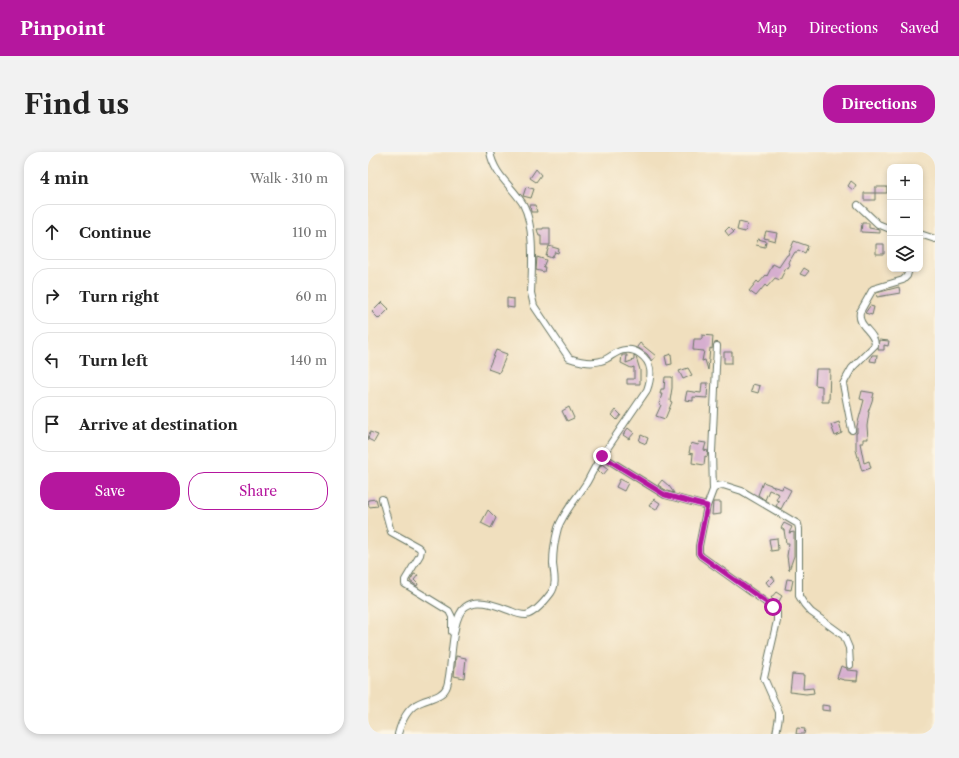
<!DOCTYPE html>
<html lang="en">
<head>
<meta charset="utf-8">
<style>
	body { margin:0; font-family:"Libre Caslon Text",serif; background:#f2f2f2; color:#222 }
	.controls { position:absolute; right:12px; top:12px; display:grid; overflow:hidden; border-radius:8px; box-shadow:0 2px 6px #0003 }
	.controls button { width:36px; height:36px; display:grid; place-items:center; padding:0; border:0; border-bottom:1px solid #e0e0e0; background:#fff; color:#222; font:20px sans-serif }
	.stop { position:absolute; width:12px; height:12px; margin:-9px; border:3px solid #b5179e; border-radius:50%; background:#fff }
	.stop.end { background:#b5179e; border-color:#fff; box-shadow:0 1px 4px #0008 }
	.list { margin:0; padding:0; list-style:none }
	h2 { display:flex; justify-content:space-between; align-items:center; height:52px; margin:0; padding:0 16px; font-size:17px }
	h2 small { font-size:13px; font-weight:400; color:#767676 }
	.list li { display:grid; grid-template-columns:26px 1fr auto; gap:12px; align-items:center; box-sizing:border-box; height:56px; margin:0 8px 8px; padding:0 8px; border:1px solid #e0e0e0; border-radius:16px }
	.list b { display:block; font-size:15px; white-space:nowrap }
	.list em { font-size:13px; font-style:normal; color:#767676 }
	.actions { display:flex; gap:8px; padding:12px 16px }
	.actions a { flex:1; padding:9px 0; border:1px solid #b5179e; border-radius:16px; text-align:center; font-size:14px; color:#b5179e }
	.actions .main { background:#b5179e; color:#fff }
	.icon { flex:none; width:22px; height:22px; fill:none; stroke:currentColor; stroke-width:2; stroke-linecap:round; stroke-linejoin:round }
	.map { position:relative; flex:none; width:567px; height:582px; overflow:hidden; border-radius:16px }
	header { display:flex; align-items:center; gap:24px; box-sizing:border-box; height:56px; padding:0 20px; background:#b5179e; color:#fff }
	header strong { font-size:19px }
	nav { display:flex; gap:22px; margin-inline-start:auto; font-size:14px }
	.intro { display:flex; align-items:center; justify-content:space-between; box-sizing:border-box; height:96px; padding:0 24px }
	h1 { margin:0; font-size:28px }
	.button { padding:10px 18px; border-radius:16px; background:#b5179e; color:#fff; font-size:14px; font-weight:700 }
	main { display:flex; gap:24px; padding:0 24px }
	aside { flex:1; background:#fff; border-radius:16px; box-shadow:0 2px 6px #0003 }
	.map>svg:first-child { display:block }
</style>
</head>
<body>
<header>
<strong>Pinpoint</strong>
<nav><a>Map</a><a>Directions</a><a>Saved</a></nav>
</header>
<div class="intro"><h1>Find us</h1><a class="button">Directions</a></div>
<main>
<aside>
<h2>4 min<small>Walk · 310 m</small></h2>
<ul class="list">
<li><svg class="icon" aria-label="ahead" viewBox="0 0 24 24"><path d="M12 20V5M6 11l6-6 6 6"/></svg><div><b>Continue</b></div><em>110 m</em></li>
<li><svg class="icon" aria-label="right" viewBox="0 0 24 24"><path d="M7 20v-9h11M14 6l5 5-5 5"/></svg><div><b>Turn right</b></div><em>60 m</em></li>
<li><svg class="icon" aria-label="left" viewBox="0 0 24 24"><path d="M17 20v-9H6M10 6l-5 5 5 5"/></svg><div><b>Turn left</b></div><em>140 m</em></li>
<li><svg class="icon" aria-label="arrive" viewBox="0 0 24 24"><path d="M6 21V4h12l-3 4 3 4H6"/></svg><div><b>Arrive at destination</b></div></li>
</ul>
<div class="actions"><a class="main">Save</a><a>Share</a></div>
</aside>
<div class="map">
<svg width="567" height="582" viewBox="0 0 567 582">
	<rect width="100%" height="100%" fill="#fcf5e5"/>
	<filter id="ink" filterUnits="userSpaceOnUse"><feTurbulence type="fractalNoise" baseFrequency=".025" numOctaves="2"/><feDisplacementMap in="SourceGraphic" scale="8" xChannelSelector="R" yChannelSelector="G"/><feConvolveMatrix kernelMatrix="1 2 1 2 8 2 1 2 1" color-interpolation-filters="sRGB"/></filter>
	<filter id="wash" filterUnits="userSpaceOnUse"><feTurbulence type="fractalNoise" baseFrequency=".012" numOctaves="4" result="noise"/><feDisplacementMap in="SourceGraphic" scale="16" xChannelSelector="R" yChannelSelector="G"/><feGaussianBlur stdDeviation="0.9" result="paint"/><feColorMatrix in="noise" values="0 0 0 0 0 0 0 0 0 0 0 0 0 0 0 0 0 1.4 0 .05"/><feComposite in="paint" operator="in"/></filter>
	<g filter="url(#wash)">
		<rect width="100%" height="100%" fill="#f0dfbe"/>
		<g id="blocks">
			<!-- building -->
			<path fill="#d6aecf" d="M168 17 173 23 168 30 162 26Z
				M483 29 488 33 485 38 480 34Z
				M158 35 166 37 163 46 155 44Z
				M507 35H519V41H507Z
				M496 41H507V48H496Z
				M162 53H167L169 60H163Z
				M371 70 379 72 377 80 369 78Z
				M494 71H501V76L512 78V81L493 80Z
				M361 75 366 80 361 84 357 79Z
				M175 76H182V93H173V84H171L169 77H175Z
				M398 79 409 81 407 89 396 86Z
				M390 87 398 89 397 95 388 93Z
				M426 89 440 94 437 101 430 98 429 100H427L421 110 422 113 420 117 418 116 412 128 407 126 399 135 397 133 388 144 381 139 389 129 391 131 398 123 399 124 405 112 411 115 419 103H420Z
				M508 92H516V102H508Z
				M181 94 191 97 190 101 187 100 184 106 178 104Z
				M169 105 178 108 175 115H177L176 120 168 118Z
				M436 116 441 119 437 124 432 122Z
				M531 135 532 141 509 145 508 141Z
				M139 146 146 147V156L139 155Z
				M14 150 21 157 11 167 4 160Z
				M502 154 506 155 504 163 497 161Z
				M334 183 345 184 344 197 342 196 340 218 337 208 334 209 336 199 325 198 326 187H334Z
				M511 188 521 189 520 194 516 193V198H510Z
				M272 191 288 204 284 209 279 202 269 195Z
				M128 198 139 202 131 221 120 217Z
				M356 200H364V211H356Z
				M303 202 304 212 299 213 297 204Z
				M254 203H259L258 211 266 208V203L268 205 272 218V232H259V227H266V215L263 216 253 211Z
				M504 203H509L508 210 502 209Z
				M320 216 324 223 315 227 311 219Z
				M448 217H462L461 250H454V234L447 233Z
				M297 225H304V236L302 249 304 250 297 267 288 264 293 253 291 252 294 242H292L293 237H296Z
				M334 231H340L339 246 325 245V249L317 248 319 239 333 241Z
				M385 232 392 234 390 241 383 239Z
				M494 239 506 241 504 249 500 260H501L499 274 500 287H495V291H492L496 311 501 309 503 316 494 319 488 298V281H489V274L496 248 492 247Z
				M201 255 206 266 199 269 194 259Z
				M248 258 253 263 249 268 244 263Z
				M471 270 474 281 467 284 463 273Z
				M260 276 266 281 261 287 255 283Z
				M2 280 10 283 6 290 0 287Z
				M273 283 280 286 278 292 271 289Z
				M331 290 338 291 336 298 340 299 339 305 337 304 336 313 324 311 325 302 321 301 323 291 330 293Z
				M234 312 240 317 235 323 230 318Z
				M252 327 260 331 256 339 248 335Z
				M294 328 301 334 306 341 299 339 290 333Z
				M395 330 403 333V334L414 337 415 334 423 338 413 357 408 354 411 349 408 348 411 342 401 338 397 348 390 343Z
				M8 347 10 354 1 355 0 348Z
				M286 347 292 351 288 358 281 354Z
				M345 350H353V362L344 363Z
				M120 358 128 366 123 376 113 371Z
				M416 371 424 375 421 381 426 380V404L421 418 419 404 421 391H418L416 378 413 376Z
				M409 386 410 398 403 399 401 387Z
				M46 422 50 423 46 428 50 432 49 434 42 429Z
				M404 424 407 428 401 434 398 430Z
				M419 427 425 428 423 438 417 437Z
				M408 440 414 444 410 451 403 446Z
				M88 504 98 506 96 526 86 524Z
				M473 514 479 516V518L490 519 489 529 476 528 469 526Z
				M424 522 436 523 435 537 445 536 446 541 438 542 422 540Z
				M454 553 462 554V559L454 558Z
				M429 576 437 577 436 582H428Z"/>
		</g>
	</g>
	<g filter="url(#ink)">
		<use href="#blocks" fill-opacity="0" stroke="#687664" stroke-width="1"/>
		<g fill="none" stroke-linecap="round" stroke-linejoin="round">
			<defs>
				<path id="minor" d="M122 0C126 23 144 34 155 52 167 74 164 116 163 141L166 154 201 206C213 210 226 213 238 207 244 204 250 198 257 198 263 197 268 199 272 202 285 211 284 224 279 238L234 304 297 343 339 354 331 394V401L333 404 407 457 409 461V469L396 526 411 560V565L408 582
					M490 53 510 72 522 77
					M552 82 567 87
					M484 278 475 232 484 216 507 193C507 179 489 175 492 160L505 137 535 128 539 124 541 117
					M345 338 344 300 349 194
					M14 347 23 380 50 395 53 398 52 403 37 428V432L81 459 84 465V480
					M339 354 345 338 349 334 355 333 374 339 430 372 431 377V444L436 452 443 460 476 484 481 496 482 513
					M30 582C33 571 38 558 49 552 59 546 75 546 79 534 85 515 82 467 97 455 110 445 129 454 143 459 147 461 153 463 158 463 167 461 177 449 183 441 189 433 186 422 185 412 185 400 187 387 190 376 196 359 210 345 219 330 224 321 228 312 234 304"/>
			</defs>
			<!-- minor casing -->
			<use href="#minor" stroke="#687664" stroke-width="8"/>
			<!-- minor -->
			<use href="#minor" stroke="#fff" stroke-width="6"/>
		</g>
	</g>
	<g fill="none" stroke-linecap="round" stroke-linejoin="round" filter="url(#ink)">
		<!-- route -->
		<path stroke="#b5179e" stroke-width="5" d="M234 304 297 343 339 354 331 394V401L333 404 405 455"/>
	</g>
</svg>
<div class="controls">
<button>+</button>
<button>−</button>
<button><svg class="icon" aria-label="layers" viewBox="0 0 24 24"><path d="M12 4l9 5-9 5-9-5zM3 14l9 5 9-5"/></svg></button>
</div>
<div class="stop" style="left:405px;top:455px"></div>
<div class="stop end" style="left:234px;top:304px"></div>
</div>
</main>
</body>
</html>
